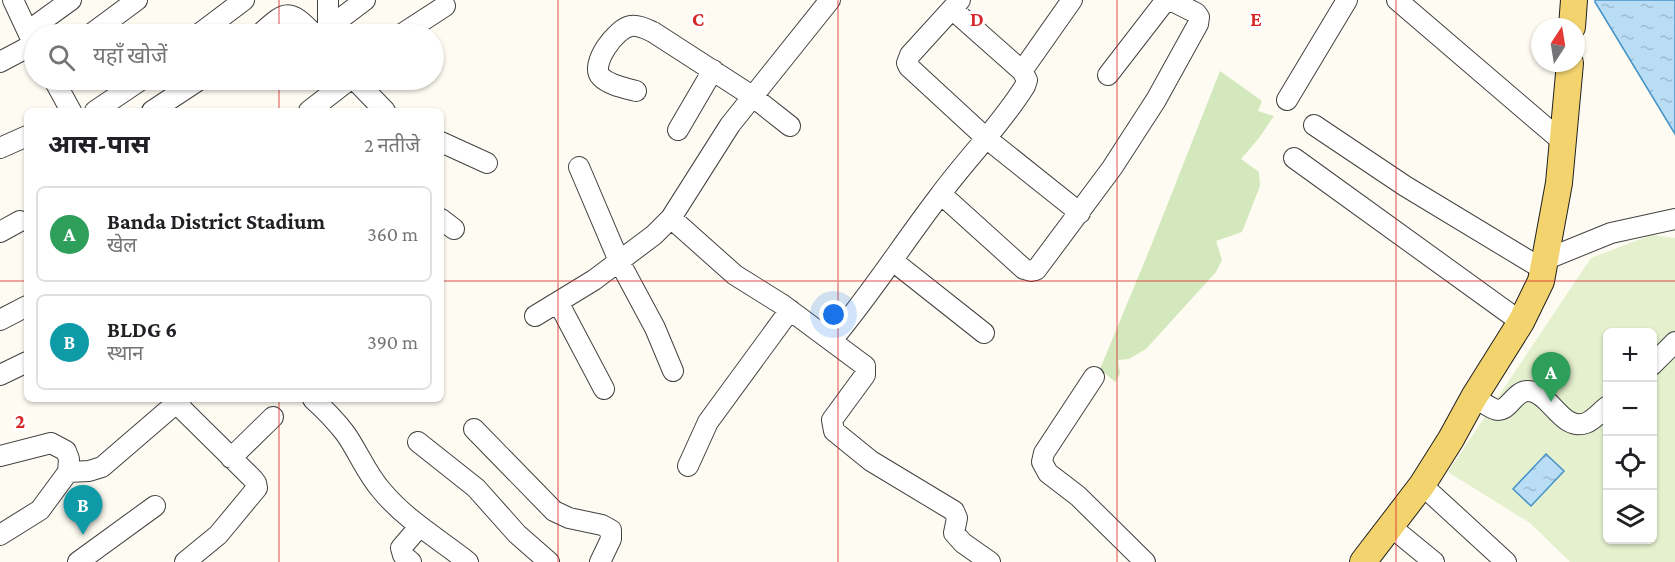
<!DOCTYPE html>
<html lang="hi">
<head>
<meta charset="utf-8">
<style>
	body { margin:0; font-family:"Crimson Pro","Noto Sans Devanagari",serif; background:#f6f6f6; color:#202124 }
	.controls { position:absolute; right:18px; bottom:18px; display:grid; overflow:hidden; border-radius:9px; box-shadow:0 2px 4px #0004 }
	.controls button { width:54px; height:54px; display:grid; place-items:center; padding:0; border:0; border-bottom:2px solid #e0e0e0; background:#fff; color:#202124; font:30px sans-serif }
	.compass { position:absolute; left:1531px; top:18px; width:54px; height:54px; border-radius:50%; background:#fff; box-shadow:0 2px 4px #0004; rotate:12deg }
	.you { position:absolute; left:834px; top:315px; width:21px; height:21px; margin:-15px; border:4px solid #fff; border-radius:50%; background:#1a73e8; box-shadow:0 0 0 9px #1a73e833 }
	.badge { display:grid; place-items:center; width:39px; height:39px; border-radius:50%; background:#ba2d32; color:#fff; font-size:20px; font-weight:700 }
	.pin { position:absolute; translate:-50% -50px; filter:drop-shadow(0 2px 3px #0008) }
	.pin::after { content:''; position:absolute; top:32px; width:21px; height:18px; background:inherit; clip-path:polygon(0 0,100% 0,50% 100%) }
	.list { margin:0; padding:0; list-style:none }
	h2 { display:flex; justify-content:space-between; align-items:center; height:78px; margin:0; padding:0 24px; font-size:26px }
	h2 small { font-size:20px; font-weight:400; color:#757577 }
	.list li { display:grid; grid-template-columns:39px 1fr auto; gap:18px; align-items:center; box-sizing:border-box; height:96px; margin:0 12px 12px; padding:0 12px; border:2px solid #e0e0e0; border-radius:9px }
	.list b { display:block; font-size:22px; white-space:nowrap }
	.list p { margin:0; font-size:20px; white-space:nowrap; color:#757577 }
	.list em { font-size:20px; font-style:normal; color:#757577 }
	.icon { flex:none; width:33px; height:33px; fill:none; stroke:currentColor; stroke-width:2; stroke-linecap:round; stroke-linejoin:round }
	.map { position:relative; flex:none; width:1675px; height:562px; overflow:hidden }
	.search { position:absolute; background:#fff; box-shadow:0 2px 4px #0004; left:24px; top:24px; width:420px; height:66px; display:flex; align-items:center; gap:15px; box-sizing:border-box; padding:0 21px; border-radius:33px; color:#757577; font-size:22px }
	.panel { position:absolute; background:#fff; box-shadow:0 2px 4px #0004; left:24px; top:108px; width:420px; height:294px; border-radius:9px }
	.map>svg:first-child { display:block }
</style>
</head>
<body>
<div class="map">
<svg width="1675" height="562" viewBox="0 0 1675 562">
	<defs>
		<pattern id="water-ripples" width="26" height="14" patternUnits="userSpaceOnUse" patternTransform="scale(1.5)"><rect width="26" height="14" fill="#b9ddf4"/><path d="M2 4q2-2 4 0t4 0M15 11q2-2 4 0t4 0" fill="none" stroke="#9ebcd0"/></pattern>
	</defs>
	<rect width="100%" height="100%" fill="#fefcf2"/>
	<!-- grass -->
	<path fill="#d3e8bc" d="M1220 71 1262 101 1258 111 1274 116 1259 138 1241 159 1259 172 1260 186 1242 232 1216 241 1222 260 1216 272 1146 349 1129 359 1118 360 1120 374 1115 382 1100 369 1151 246Z"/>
	<!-- pitch -->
	<path fill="#e4f0ce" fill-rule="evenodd" d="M1651 235 1675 238V562H1570L1530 523 1448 472 1591 258ZM1608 332H1652V540H1608Z"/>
	<!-- water -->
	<path fill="url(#water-ripples)" stroke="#4392c8" stroke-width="1.5" d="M1595 0H1675V134L1595 2Z
		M1546 454 1564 471 1531 506 1513 489Z"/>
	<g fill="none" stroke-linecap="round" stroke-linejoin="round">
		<defs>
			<path id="minor" d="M13 0 34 45
				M960 0 910 55 907 63 909 67 986 138 1080 213
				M1397 0 1564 143
				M328 29V0
				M28 31 71 0
				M91 34 137 0
				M199 34 244 0
				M260 34C286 11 288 7 314 34
				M320 34 365 0
				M402 34 445 6
				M0 62 34 44
				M1022 71 1072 0
				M1108 75 1166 0
				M54 80 71 111
				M355 80 385 111
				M636 91C625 88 609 85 601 77 589 65 616 28 631 26 639 25 646 29 653 32L752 96 790 126
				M1287 100 1347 0
				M95 111 141 80
				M152 111 199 80
				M309 111 349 80
				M1314 125 1405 186 1544 270
				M678 130 713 70
				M441 142 487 163
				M0 148 27 136
				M1294 158 1521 322
				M579 167 619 261 655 328 673 371
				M941 194 1024 269 1031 271 1036 270 1112 168 1156 100 1198 24 1199 17 1196 13 1170 0
				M671 218 735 275 783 305 865 366V375L832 420 834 431 871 461 954 511 957 518 954 533 963 543 990 562
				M441 219 454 229
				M0 232 20 221
				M1547 259 1611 233 1675 219
				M893 261 984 333
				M558 302 604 389
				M535 316 594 280 654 235 671 218 730 125 830 0
				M0 320 27 306
				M832 340C871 294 903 243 940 195 967 158 1001 125 1025 86L1027 80 1022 71 952 9
				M1652 365 1675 342
				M0 375 27 362
				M1094 377 1044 453 1042 462 1048 473 1078 496 1145 562
				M1474 397C1480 401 1487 406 1494 409 1508 415 1513 391 1528 391 1550 391 1561 432 1586 423 1594 420 1601 411 1608 406
				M313 399C324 409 335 420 345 433 358 451 366 473 382 491 406 520 439 539 468 562
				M176 403 253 479 256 483 257 488 218 535 185 562
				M474 429 554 511 569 518 602 525 611 530V539L600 562
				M418 442 476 488 517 534 549 562
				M0 456 51 443 66 451 69 459 68 472
				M231 458 273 417
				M688 466 708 422 790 310
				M1422 485 1506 562
				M1390 526 1434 562
				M0 535 40 510 68 472 89 471 102 467 181 399
				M78 562 155 506
				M411 562 403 555 401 548 419 527"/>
			<path id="major" d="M1572 27 1574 0
				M1363 562 1422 485 1451 439 1474 397 1521 322 1541 281 1559 183 1570 63"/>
		</defs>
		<!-- minor casing -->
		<use href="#minor" stroke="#424242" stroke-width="22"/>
		<!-- major casing -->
		<use href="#major" stroke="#202020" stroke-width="28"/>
		<!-- minor -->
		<use href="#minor" stroke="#fff" stroke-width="20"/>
		<!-- major -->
		<use href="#major" stroke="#f2d36e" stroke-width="26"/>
	</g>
	<!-- grid -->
	<path fill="none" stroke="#d62828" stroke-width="1.5" stroke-opacity="0.55" d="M279 0V34M558 0V562M838 0V562M1117 0V562M1396 0V562M279 80V111M0 281H27M441 281H1675M279 399V562"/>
	<g font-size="20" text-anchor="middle" font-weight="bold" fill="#d62828" stroke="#fff" stroke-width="6" stroke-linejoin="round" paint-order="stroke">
		<text x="698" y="26">C</text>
		<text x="977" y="26">D</text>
		<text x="1256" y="26">E</text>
		<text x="20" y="428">2</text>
	</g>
</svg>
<div class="controls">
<button>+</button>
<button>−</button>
<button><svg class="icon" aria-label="locate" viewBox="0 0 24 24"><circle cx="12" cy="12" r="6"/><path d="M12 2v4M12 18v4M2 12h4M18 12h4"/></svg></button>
<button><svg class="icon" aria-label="layers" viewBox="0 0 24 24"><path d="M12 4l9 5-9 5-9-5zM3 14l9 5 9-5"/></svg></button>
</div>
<svg class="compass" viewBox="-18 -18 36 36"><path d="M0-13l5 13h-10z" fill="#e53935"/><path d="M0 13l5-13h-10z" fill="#757577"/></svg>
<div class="you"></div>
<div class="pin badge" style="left:1551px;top:402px;background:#2e9e5b">A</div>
<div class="pin badge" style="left:83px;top:535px;background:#0f9aa8">B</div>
<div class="search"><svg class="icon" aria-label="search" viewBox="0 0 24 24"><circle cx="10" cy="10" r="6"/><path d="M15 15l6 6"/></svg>यहाँ खोजें</div>
<section class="panel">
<h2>आस-पास<small>2 नतीजे</small></h2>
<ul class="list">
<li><span class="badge" style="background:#2e9e5b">A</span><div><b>Banda District Stadium</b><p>खेल</p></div><em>360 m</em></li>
<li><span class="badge" style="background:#0f9aa8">B</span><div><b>BLDG 6</b><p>स्थान</p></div><em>390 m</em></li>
</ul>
</section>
</div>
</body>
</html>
